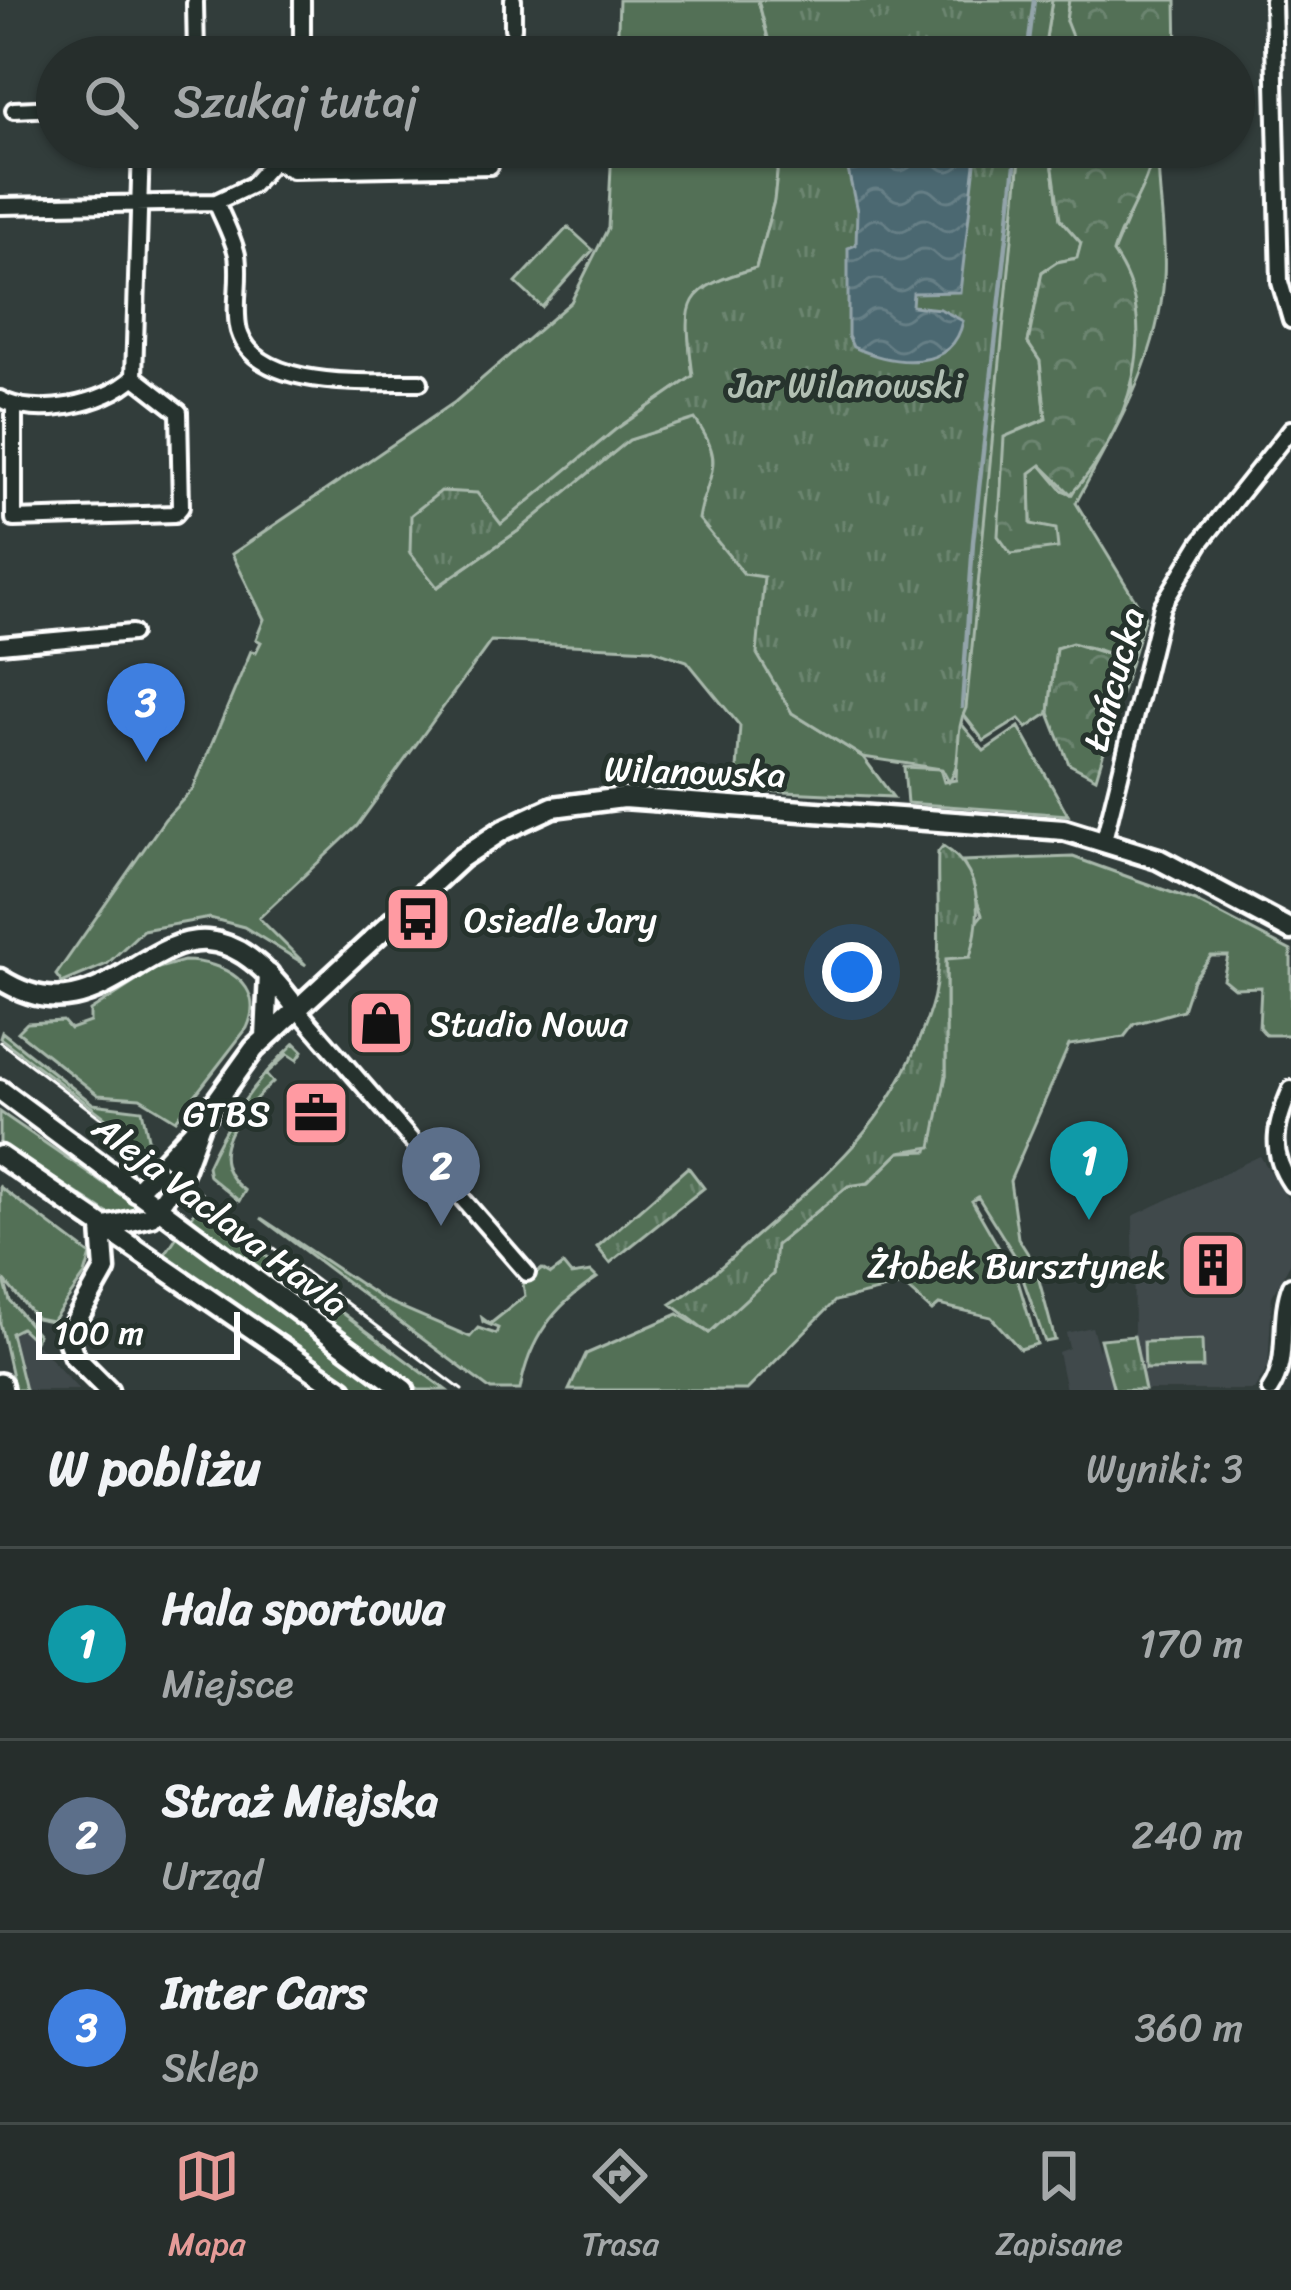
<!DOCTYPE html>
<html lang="pl">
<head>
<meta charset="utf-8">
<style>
	body { margin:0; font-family:Sriracha,sans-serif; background:#2e3634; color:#f1f3f6 }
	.scale { position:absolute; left:36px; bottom:30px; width:204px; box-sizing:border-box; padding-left:12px; border:6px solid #fff; border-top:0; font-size:33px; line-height:42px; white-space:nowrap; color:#fff; -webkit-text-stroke:9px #26332d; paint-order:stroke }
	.you { position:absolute; left:852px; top:972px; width:42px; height:42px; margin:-30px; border:9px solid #fff; border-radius:50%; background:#1a73e8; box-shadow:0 0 0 18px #1a73e833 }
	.badge { display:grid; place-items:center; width:78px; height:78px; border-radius:50%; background:#e69b98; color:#fff; font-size:39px; font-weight:700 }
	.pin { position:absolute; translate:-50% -99px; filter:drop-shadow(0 3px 6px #0008) }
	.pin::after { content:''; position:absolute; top:63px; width:42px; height:36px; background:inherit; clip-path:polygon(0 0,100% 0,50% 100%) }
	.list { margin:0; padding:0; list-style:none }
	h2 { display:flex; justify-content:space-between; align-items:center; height:156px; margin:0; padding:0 48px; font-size:51px }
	h2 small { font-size:39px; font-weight:400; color:#a4a8a9 }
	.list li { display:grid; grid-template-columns:78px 1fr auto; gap:36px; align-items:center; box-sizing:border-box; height:192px; padding:0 48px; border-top:3px solid #424a48 }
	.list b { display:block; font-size:45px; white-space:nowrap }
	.list p { margin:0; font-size:39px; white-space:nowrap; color:#a4a8a9 }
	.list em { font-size:39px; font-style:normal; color:#a4a8a9 }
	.icon { flex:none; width:66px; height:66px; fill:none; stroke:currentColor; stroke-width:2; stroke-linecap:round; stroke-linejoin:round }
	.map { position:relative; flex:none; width:1291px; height:1390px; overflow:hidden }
	.search { position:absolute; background:#262e2c; box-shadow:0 3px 9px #0004; left:36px; right:36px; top:36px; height:132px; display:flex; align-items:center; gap:30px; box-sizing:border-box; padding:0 42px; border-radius:66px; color:#a4a8a9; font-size:45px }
	.sheet { height:732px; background:#262e2c }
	nav { display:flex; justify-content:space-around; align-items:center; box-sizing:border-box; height:168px; border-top:3px solid #424a48; background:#262e2c; font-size:33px; color:#a4a8a9 }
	nav a { display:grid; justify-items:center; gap:6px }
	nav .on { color:#e69b98 }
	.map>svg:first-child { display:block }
</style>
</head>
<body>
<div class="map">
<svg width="1291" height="1390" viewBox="0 0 1291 1390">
	<defs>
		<pattern id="forest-crowns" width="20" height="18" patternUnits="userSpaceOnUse" patternTransform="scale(3)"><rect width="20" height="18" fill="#527057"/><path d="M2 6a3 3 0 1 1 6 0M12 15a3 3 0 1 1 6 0" fill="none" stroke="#6c8570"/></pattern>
		<pattern id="park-tufts" width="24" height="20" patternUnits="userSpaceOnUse" patternTransform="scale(3)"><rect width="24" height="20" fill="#527057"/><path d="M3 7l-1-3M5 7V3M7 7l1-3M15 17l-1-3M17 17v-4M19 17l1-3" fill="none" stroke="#6c8570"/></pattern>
		<pattern id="water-waves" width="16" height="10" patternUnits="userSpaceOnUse" patternTransform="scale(3)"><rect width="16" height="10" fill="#4b6871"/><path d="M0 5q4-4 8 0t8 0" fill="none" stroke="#667f86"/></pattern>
	</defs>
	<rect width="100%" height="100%" fill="#323d3b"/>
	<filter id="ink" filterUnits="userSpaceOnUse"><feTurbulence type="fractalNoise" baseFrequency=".00833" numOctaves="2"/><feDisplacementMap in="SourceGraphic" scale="24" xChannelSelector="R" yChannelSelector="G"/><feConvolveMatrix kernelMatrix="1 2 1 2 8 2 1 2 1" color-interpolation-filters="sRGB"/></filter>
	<g filter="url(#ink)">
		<!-- built -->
		<path fill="#40494c" d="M1260 1156 1291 1204V1262L1272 1296 1268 1367 1254 1390H1066L1058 1352 1069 1348 1066 1333 1092 1327 1099 1351 1100 1339 1134 1336 1133 1216Z
			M21 1327 79 1390H25L11 1332Z"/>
		<!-- grass -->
		<path fill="#527057" stroke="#a8b8ab" stroke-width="3" d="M619 0H758L773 57H617Z
			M1052 0H1069L1066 21 1150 57H1043Z
			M612 147H780L774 201 756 268C681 289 684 304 693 376L615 430 501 525 410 552 438 587 518 531 629 440 695 418C717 450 718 468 702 502L764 577 792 713 863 757 893 797 763 791 736 784 740 726 687 661 651 649 491 641 357 826 259 918 306 965 244 927 210 918 143 930 107 964 62 983 56 975 165 819 193 789 251 651 256 652 261 642 256 639 264 619 232 554 455 402 571 302 608 228Z
			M1021 147H1050L1060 218 1081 242 1077 258 1057 262 1042 272 1028 343 1040 361 1046 419 1019 430 998 515 1031 524 1030 472 1041 465 1062 490 1072 494 1133 387 1113 253 1158 147C1157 191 1167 234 1164 278 1158 362 1115 430 1076 503L1145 616 1128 671 1123 659C1100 650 1080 641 1056 648L1049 713 1027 728 1019 719 984 741 963 714Z
			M568 227 593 250 542 307 516 283Z
			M959 721 984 751 1019 727 1068 815 907 803 904 767 940 769 944 782 956 780Z
			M1073 857 1195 901 1291 951V1035H1266L1259 1027 1261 987 1234 988 1223 979 1228 956H1211L1193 980 1183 1010 1134 1024 1124 1037 1069 1045 1010 1181 1018 1238 1035 1265 1055 1340 1045 1342 1015 1256 978 1197 972 1201 1018 1281 1037 1344 1020 1349 991 1317 939 1305 932 1311 903 1285 835 1301 747 1390H569L586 1354 678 1314 709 1333 773 1274 775 1246 848 1186 869 1183 900 1152 928 1151 946 1075V959L982 915 963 861Z
			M184 961C222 961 267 984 247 1028L176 1120 140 1098 98 1095 18 1032 27 1023 63 1021 70 1029 90 1022V1011L155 969Z
			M2 1032 93 1104 142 1110 151 1152 0 1038Z
			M295 1043 303 1051 297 1060 288 1054 266 1074 273 1082C243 1110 197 1155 245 1191L239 1201 209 1176 207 1166C228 1120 258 1077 295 1043Z
			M0 1112 143 1210 119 1218 110 1215 0 1143Z
			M0 1187 91 1255 85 1275 52 1321 36 1318 4 1280 10 1301 38 1335 35 1341 21 1328 11 1333 25 1390H15L0 1323Z
			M199 1206 446 1390H419L369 1358 326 1318 191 1217Z
			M261 1218 384 1300 470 1337 478 1328 496 1334 498 1328 483 1322 482 1318 490 1324 525 1296 523 1284 542 1269 551 1274 563 1265 571 1275 591 1272 597 1278C554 1306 529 1339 520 1390H491Z
			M178 1235 390 1390H357L347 1384 161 1260Z
			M1202 1340 1203 1368 1145 1369 1144 1342Z"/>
		<!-- forest -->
		<path fill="url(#forest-crowns)" stroke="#a8b8ab" stroke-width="3" d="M1069 0H1176L1177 53 1150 57 1073 39 1066 21Z
			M1050 147H1153C1152 183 1123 217 1113 253 1165 325 1128 434 1071 494L1041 465 1030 473 1031 524 1056 529 1058 548 1011 554 998 536 1004 437 1046 419 1040 361 1028 343 1042 272 1057 262 1077 258 1081 243 1060 219Z
			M1072 643 1123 659 1128 671 1096 778 1069 764 1049 713 1056 648Z"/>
		<!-- park -->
		<path fill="url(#park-tufts)" stroke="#a8b8ab" stroke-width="3" d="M758 0H1052L1043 57H773Z
			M780 147H1021L966 708C953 733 964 761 949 782L942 769 863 757 792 713 757 654 764 577 744 574 699 519C707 471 728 466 695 419L629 440 518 531 437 587 410 553 411 515 441 491 477 493 501 524 615 430 693 376C684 302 679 290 756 268L774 201Z
			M943 846C983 871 982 916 970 957L946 959V1075L932 1147 900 1152 868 1183 848 1186 776 1245 773 1274 709 1333 671 1304C705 1283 733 1256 763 1230 846 1158 896 1115 931 1007 944 967 936 896 938 852Z
			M688 1167 704 1188 610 1263 597 1247Z
			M1134 1336 1145 1390H1114L1100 1339Z"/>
		<!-- water -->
		<path fill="url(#water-waves)" stroke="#93a4aa" stroke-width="3" d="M843 147H977L960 292 913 293 912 306 940 309 963 321C952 373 893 365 853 347L848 336V248L856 245 857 211Z"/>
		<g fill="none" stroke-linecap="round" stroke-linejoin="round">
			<!-- stream -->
			<path stroke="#93a4aa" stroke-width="4.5" d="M1027 57 1034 0
				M962 707 973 542 1017 147"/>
			<defs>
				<path id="street" d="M302 0V57
					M513 0V28
					M1273 0 1280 282 1291 320
					M195 3 196 57
					M14 110 57 108
					M275 162 292 170 490 166
					M216 202C223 219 233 237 237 255 241 280 233 307 239 331 257 392 372 381 420 382
					M0 206 216 202 252 185 286 147
					M0 399C35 419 106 404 134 377L141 147
					M14 406V519L175 514 181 507 179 412 134 377
					M0 645 132 633
					M1104 840 1162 606 1201 542 1291 429
					M297 1009 527 1273
					M1291 1089C1276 1123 1268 1151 1291 1184
					M1270 1390C1291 1359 1277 1319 1291 1285"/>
				<path id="secondary" d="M0 979C127 1061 171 834 297 1009
					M266 1038 269 974
					M0 1090 404 1390
					M0 1156 342 1390
					M136 1192 198 1126
					M102 1228 151 1216 183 1170 200 1124 254 1049 461 858 503 830 553 807 623 798 1064 830 1158 859 1291 930
					M102 1228 105 1270 67 1337 74 1356 108 1390"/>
				<path id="primary" d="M0 1385 1 1390"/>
			</defs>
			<!-- street casing -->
			<use href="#street" stroke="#fff" stroke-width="22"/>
			<!-- secondary casing -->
			<use href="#secondary" stroke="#fff" stroke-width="27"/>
			<!-- primary casing -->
			<use href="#primary" stroke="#fff" stroke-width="30"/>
			<!-- street -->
			<use href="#street" stroke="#26332d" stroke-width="14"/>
			<!-- secondary -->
			<use href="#secondary" stroke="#26332d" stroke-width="18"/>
			<!-- primary -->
			<use href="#primary" stroke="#26332d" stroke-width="21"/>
			<!-- tram -->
			<path stroke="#fff" stroke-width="3" d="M0 1042 462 1390"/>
		</g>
	</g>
	<!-- icons -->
	<defs>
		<symbol id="bus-square" viewBox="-11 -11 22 22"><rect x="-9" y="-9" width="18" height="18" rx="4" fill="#ff9aa2" stroke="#26332d"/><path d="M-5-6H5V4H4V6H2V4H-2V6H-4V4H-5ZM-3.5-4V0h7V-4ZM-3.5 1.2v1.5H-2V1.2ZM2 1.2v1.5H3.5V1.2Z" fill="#111"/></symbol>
		<symbol id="shop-square" viewBox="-11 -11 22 22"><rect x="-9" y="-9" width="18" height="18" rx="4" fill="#ff9aa2" stroke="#26332d"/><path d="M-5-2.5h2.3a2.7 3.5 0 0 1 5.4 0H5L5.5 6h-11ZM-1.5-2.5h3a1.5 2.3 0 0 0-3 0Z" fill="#111"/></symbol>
		<symbol id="office-square" viewBox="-11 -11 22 22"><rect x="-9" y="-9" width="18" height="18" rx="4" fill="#ff9aa2" stroke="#26332d"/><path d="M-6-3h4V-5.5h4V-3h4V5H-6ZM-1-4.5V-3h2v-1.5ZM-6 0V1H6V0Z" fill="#111"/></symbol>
		<symbol id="building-square" viewBox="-11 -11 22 22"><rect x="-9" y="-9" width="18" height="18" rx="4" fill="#ff9aa2" stroke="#26332d"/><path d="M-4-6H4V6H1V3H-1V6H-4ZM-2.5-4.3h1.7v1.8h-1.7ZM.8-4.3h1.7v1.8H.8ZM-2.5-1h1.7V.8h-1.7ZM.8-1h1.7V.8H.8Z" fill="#111"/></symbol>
	</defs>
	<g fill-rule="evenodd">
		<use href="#bus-square" x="380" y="881" width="76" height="76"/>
		<use href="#shop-square" x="343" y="985" width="76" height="76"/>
		<use href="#office-square" x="278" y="1075" width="76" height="76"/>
		<use href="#building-square" x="1175" y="1227" width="76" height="76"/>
	</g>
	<g text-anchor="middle" stroke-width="10" stroke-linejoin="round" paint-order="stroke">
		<!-- park labels -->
		<g font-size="36" fill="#b1bfb3" stroke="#26332d">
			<text x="846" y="397">Jar Wilanowski</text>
		</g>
		<!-- street labels -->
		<g font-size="36" fill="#fff" stroke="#26332d">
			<text transform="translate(1113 679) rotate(-75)" y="13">Łańcucka</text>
			<text transform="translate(695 771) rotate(2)" y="13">Wilanowska</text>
			<text transform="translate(221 1215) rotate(37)" y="13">Aleja Vaclava Havla</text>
		</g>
		<!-- poi labels -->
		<g font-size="36" fill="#fff" stroke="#26332d" text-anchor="start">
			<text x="464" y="932">Osiedle Jary</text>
			<text x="428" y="1036">Studio Nowa</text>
			<text x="270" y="1126" text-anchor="end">GTBS</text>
			<text x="1166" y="1278" text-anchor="end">Żłobek Bursztynek</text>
		</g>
	</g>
</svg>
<div class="scale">100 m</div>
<div class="you"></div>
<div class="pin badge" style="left:1089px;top:1220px;background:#0f9aa8">1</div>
<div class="pin badge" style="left:441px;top:1226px;background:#5c6f8a">2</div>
<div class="pin badge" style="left:146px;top:762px;background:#3f7fe0">3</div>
<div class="search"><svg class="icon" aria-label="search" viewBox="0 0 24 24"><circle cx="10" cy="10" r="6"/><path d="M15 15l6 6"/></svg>Szukaj tutaj</div>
</div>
<section class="sheet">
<h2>W pobliżu<small>Wyniki: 3</small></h2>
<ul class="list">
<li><span class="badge" style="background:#0f9aa8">1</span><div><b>Hala sportowa</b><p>Miejsce</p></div><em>170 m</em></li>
<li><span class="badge" style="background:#5c6f8a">2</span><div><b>Straż Miejska</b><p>Urząd</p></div><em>240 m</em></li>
<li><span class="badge" style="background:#3f7fe0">3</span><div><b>Inter Cars</b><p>Sklep</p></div><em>360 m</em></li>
</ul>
</section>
<nav>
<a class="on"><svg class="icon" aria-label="map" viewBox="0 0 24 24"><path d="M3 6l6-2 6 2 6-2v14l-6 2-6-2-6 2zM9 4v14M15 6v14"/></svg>Mapa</a>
<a><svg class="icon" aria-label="directions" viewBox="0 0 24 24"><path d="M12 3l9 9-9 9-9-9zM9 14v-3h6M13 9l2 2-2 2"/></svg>Trasa</a>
<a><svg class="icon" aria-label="saved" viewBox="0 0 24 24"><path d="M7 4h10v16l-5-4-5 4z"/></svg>Zapisane</a>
</nav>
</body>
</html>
